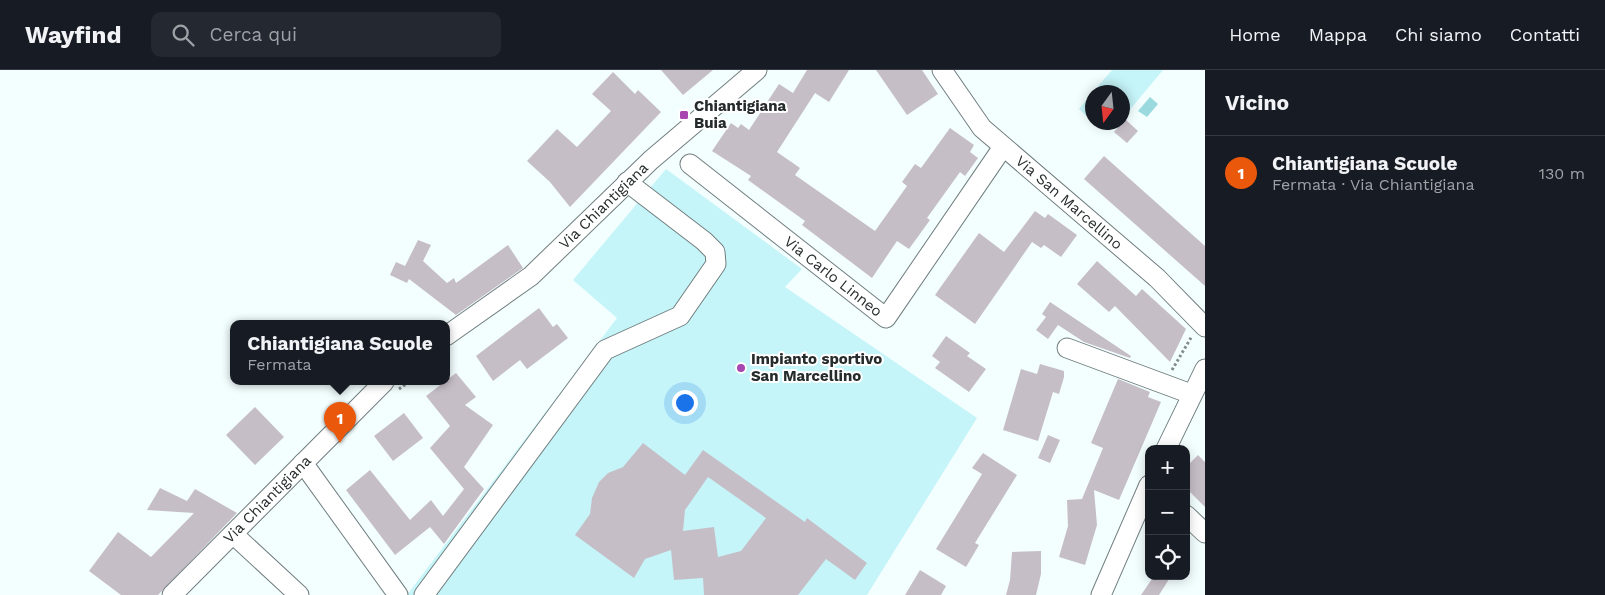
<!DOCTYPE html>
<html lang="it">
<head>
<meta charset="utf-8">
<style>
	body { margin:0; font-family:"Work Sans",sans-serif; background:#242831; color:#f1f3f6 }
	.controls { position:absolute; right:15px; bottom:15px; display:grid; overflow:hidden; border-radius:10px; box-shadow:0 2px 12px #0003 }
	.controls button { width:45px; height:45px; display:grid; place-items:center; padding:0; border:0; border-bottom:1px solid #363941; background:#171b24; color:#f1f3f6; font:25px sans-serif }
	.compass { position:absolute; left:1085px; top:15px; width:45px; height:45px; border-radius:50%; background:#171b24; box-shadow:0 2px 12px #0003; rotate:195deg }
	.you { position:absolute; left:684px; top:332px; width:18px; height:18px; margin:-12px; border:4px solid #fff; border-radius:50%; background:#1a73e8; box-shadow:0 0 0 8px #1a73e833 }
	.badge { display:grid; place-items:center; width:32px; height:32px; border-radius:50%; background:#ea580c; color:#fff; font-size:16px; font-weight:700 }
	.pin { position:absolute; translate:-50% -41px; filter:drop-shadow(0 1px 2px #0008) }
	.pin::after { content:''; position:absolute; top:26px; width:18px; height:15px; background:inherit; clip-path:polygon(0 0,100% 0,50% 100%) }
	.popup { position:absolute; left:230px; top:250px; width:220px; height:65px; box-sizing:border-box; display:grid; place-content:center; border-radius:10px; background:#171b24; filter:drop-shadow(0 1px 4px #0005); font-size:16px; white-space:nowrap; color:#9ea1a6 }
	.popup b { font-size:19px; color:#f1f3f6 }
	.popup::after { content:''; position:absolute; left:50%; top:100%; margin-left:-10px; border:10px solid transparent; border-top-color:#171b24 }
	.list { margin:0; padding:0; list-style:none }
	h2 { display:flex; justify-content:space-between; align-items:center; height:65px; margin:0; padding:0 20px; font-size:21px }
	h2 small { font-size:16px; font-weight:400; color:#9ea1a6 }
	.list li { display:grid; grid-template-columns:32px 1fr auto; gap:15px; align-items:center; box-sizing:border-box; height:75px; padding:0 20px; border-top:1px solid #363941 }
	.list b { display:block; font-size:19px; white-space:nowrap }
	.list p { margin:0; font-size:16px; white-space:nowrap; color:#9ea1a6 }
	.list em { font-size:16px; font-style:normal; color:#9ea1a6 }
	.icon { flex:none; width:28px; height:28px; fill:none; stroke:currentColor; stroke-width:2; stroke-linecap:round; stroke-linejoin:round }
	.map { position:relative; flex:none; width:1205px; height:525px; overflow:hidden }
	header { display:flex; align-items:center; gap:30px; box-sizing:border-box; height:70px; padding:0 25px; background:#171b24; border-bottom:1px solid #363941 }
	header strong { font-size:24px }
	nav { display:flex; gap:28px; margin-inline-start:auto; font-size:18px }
	.search { width:350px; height:45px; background:#242831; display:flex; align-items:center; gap:12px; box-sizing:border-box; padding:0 18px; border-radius:10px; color:#9ea1a6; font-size:19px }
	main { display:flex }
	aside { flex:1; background:#171b24 }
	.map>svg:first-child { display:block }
</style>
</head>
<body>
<header>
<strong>Wayfind</strong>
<div class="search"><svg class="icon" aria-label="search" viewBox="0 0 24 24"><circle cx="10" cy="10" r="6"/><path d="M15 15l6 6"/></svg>Cerca qui</div>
<nav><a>Home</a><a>Mappa</a><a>Chi siamo</a><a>Contatti</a></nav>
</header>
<main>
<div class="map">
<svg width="1205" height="525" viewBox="0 0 1205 525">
	<rect width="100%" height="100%" fill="#f3feff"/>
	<!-- green -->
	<path fill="#c6f5f9" d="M1112 0H1163L1123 48 1122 22H1093Z
		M1092 23V51L1079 39Z
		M666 99 802 199 785 217 977 348 867 525H407L617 248 573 210Z"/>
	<!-- water -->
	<path fill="#9ad9de" d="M1150 27 1158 34 1147 47 1138 41Z"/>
	<!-- building -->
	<path fill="#c6bec7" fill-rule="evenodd" d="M661 0H713L683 25Z
		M807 0H849L829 32 815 23 777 82 800 98 795 105 875 161 907 116 902 112 915 94 921 98 950 58 974 75 970 82 978 88 965 106 960 102 927 148 930 150 909 179 897 171 872 208 802 155 805 151 748 110 751 106 712 81 731 53 738 58 741 54 749 60 779 14 793 23Z
		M876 0H922L938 24 907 45Z
		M613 2 635 24 638 20 661 42 570 137 550 112 527 91 557 59 577 77 611 41 592 24Z
		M1125 49 1138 61 1127 73 1114 62Z
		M1104 86 1205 176V216L1084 109Z
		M1035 141 1045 148 1048 144 1077 165 1061 187 1044 175 1041 178 1032 172 975 254 935 225 979 163 1004 182Z
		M418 170 431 175 423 191 447 213 454 208 456 213 508 175 523 198 456 245 409 209 407 213 390 205 396 192 405 196Z
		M1097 191 1136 226 1142 219 1186 259 1170 292 1115 236 1109 242 1077 214Z
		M1050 232 1131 286 1130 288 1084 272 1058 255 1048 269 1036 260 1046 247 1042 244Z
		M539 238 553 257 557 254 568 268 527 299 520 290 493 311 476 286Z
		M946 266 970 283 967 286 986 299 969 322 935 298 940 292 932 286Z
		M1040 294 1064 301V307L1059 324 1053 322 1038 371 1003 360 1021 299 1037 304Z
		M456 303 476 327 465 335 493 355 464 397 484 419 444 474 430 457 395 485 346 420 370 400 410 450 431 430 443 446 464 419 430 378 450 356 426 326Z
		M1118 309 1150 322 1148 327 1161 332 1119 430 1094 420 1097 455 1085 495 1059 487 1068 456 1067 430 1082 429 1103 378 1091 373Z
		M255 337 284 367 255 395 226 365Z
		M404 343 423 368 393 391 374 366Z
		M1048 365 1060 370 1050 393 1038 388Z
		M643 373 685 405 703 380 805 452 807 448 867 493 855 510 826 489 798 525H704L703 508 674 510 671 480 645 489 634 508 575 465 590 444 592 428 599 412 608 403 623 397ZM708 407 766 448 741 481 718 487 714 457 683 461 685 440Z
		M983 383 1017 405 975 473 979 475 966 497 936 479 982 404 972 398Z
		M1198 385 1205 392V437L1186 418V397Z
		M160 418 187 431 195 419 237 443 158 525H121L89 501 118 462 151 487 194 443 147 440Z
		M1041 481V504L1036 525H1006L1010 510 1012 482Z
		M920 500 946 516 941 525H905Z
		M1154 506H1171L1159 525H1141Z"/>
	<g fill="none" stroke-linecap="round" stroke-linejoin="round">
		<defs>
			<g id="minor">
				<path id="s1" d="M942 0 982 58 1157 208 1205 257"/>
				<path id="s2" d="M690 94 886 248 1003 77"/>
				<path id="s3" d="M446 266 531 206 651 90 757 0"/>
				<path d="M1067 278 1191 324"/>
				<path d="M1166 379 1205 299"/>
				<path d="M303 393 398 525"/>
				<path d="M1186 445 1205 463"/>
				<path d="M233 464 299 525"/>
				<path id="s4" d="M172 525 384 312"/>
				<path d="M424 525 605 280 680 246 716 194 715 182 704 171 627 112"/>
				<path d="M1101 525 1149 415"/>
			</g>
		</defs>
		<!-- minor casing -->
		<use href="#minor" stroke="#717e7f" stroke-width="21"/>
		<!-- path -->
		<path stroke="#838b8c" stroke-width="3" stroke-dasharray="2.5 2.5" stroke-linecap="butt" d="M1172 300 1192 266
			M399 319 409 312"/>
		<!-- minor -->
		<use href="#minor" stroke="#fff" stroke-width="19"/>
	</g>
	<!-- markers -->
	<g fill="#a747af" stroke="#fff" stroke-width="2">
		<rect x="679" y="40" width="10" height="10" rx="2.5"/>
		<circle cx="741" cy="298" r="5"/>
	</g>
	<g text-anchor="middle" stroke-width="4" stroke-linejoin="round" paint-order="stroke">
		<!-- poi labels -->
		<g font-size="15" font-weight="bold" fill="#262b2c" stroke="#fff" text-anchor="start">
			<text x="694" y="41">Chiantigiana<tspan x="694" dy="17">Buia</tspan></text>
			<text x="751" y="294">Impianto sportivo<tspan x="751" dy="17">San Marcellino</tspan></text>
		</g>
		<!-- street labels -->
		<g font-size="15" fill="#262b2c" stroke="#fff">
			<text dy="5" stroke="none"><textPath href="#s1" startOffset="185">Via San Marcellino</textPath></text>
			<text dy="5" stroke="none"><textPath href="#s3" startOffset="205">Via Chiantigiana</textPath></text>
			<text dy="5" stroke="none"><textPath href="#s2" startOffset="182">Via Carlo Linneo</textPath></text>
			<text dy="5" stroke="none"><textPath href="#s4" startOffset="135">Via Chiantigiana</textPath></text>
		</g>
	</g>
</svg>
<div class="controls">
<button>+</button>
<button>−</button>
<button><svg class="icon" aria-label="locate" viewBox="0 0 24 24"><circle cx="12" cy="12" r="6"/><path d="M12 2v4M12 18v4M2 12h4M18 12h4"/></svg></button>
</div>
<svg class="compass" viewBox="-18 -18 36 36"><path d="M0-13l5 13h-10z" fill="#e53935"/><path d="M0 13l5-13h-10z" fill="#9ea1a6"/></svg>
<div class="you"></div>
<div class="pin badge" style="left:340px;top:373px">1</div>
<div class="popup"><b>Chiantigiana Scuole</b>Fermata</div>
</div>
<aside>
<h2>Vicino<small></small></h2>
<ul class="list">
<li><span class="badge">1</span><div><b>Chiantigiana Scuole</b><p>Fermata · Via Chiantigiana</p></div><em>130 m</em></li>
</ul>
</aside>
</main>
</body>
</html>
